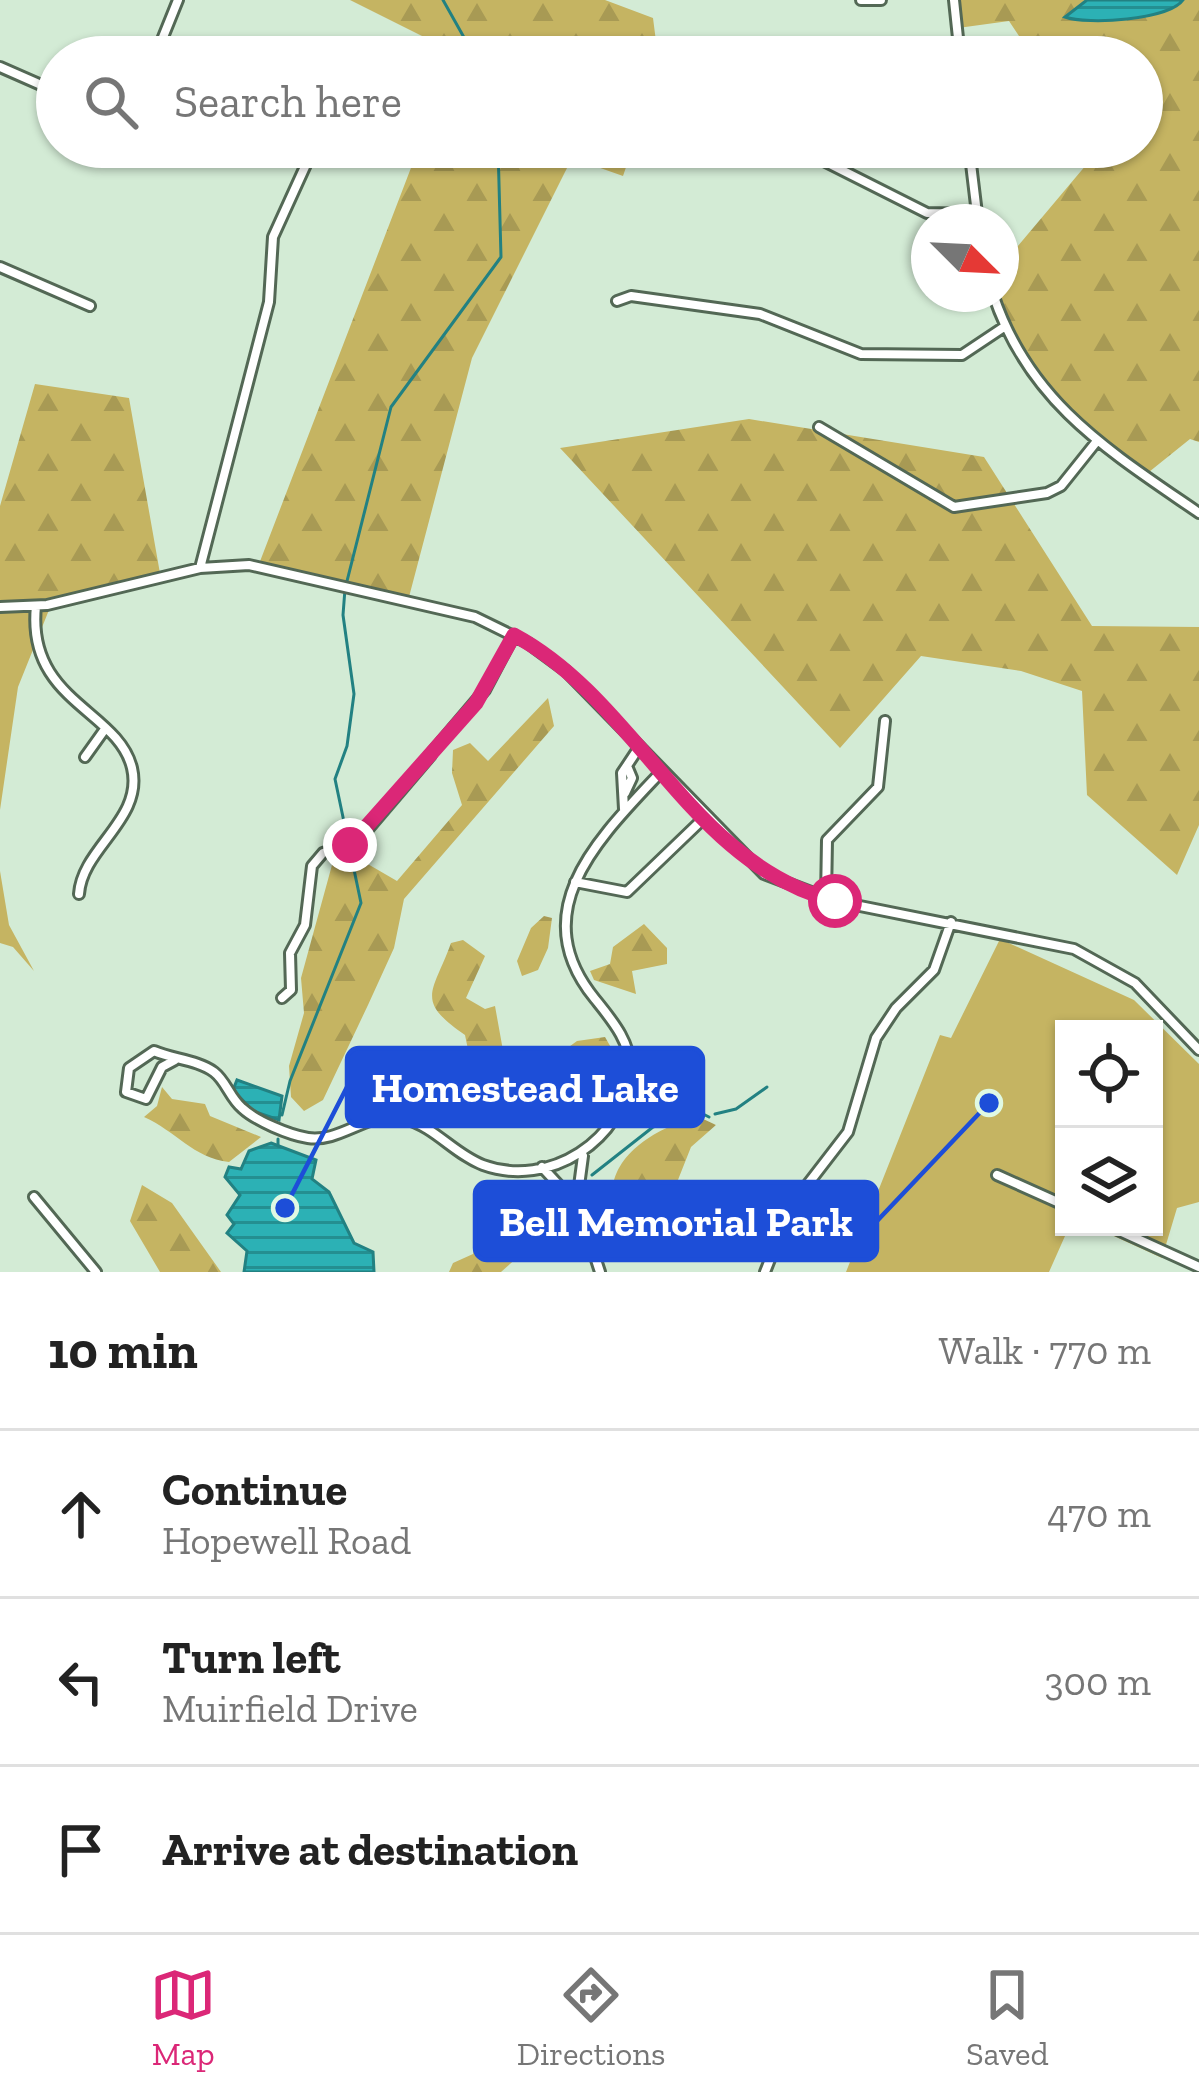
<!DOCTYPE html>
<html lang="en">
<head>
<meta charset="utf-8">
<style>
	body { margin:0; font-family:"Zilla Slab",serif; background:#f6f6f6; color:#222 }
	.controls { position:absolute; right:36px; bottom:36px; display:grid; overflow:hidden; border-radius:0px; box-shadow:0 3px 9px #0004 }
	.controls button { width:108px; height:108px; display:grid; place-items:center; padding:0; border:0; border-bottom:3px solid #e0e0e0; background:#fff; color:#222; font:60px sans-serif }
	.compass { position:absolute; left:911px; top:204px; width:108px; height:108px; border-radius:50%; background:#fff; box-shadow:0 3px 9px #0004; rotate:114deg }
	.stop { position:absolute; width:36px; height:36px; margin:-27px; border:9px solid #db2777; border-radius:50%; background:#fff }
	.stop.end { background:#db2777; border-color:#fff; box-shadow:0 3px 12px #0008 }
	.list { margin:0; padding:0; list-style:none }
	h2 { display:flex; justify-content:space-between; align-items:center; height:156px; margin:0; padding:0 48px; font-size:51px }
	h2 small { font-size:39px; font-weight:400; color:#767676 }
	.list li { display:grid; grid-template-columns:78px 1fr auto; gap:36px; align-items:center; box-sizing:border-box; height:168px; padding:0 48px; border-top:3px solid #e0e0e0 }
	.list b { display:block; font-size:45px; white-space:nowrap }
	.list p { margin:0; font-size:39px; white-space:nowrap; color:#767676 }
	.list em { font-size:39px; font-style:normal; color:#767676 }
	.icon { flex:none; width:66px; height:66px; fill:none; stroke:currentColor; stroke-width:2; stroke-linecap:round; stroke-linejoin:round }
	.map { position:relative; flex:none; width:1199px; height:1272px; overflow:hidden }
	.search { position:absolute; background:#fff; box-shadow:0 3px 9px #0004; left:36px; right:36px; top:36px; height:132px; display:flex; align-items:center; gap:30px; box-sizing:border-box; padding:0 42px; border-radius:66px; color:#767676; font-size:45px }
	.sheet { height:660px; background:#fff }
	nav { display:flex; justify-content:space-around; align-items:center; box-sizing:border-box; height:168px; border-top:3px solid #e0e0e0; background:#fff; font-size:33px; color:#767676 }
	nav a { display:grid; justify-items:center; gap:6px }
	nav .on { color:#db2777 }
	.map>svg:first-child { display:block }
</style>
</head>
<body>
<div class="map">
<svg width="1199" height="1272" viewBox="0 0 1199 1272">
	<defs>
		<pattern id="forest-firs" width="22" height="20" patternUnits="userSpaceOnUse" patternTransform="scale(3)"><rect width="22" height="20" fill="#c5b462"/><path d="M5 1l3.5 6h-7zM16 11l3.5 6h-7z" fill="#a89a54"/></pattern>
		<pattern id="water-rules" width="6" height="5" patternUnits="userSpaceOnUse" patternTransform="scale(3)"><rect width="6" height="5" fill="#2cb1b5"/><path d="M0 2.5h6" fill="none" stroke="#248f91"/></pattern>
	</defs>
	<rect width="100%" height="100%" fill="#d3ebd5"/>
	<!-- green -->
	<path fill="#c5b462" d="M53 600 18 687 0 810V607Z
		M0 871 9 925 34 971 13 947 0 943Z
		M1000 939 1134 1000 1199 1064V1202L1177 1208 1162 1258 1094 1227H1154V1029H1064V1227H1069L1049 1272H846L940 1035 951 1038Z"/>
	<!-- forest -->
	<path fill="url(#forest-firs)" d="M350 0H605L653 18 658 57H441L436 43Z
		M954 0H1199V442L1190 439 1144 476C1068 421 1026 386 994 294H1001V266L1097 152 1094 147H1142V57H1033L1009 21 958 28Z
		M419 147H633L623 176 572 158 472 358 409 597 259 564Z
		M35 384 129 398 161 579 0 607V506Z
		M749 419 984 457 1092 626 1199 627V825L1177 875 1087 795 1082 691 1021 671 921 656 840 748 560 448Z
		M548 698 554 726 404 899 394 948 368 1005 323 1100 304 1111 291 1097 289 1066 304 1013 301 978 332 865 366 863 397 881 462 805 452 773 453 750 470 743 488 761Z
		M544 916 552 918 548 948 538 970 522 976 517 961 531 928Z
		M644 924 667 948V964L632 971 636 994 594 980 590 971 610 964 613 947Z
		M463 940 485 956 466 998 485 1009 495 1006 504 1056 551 1060 577 1041 605 1037 617 1058 612 1090 590 1109 534 1080 499 1074 491 1084 484 1070 473 1074 465 1035C414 1000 433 993 451 943Z
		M162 1087 172 1099 205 1104 210 1116 261 1137 229 1162C193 1158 176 1131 144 1117L157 1106Z
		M699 1117 716 1125 691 1147 672 1195 636 1228 620 1223C591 1168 649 1128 699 1117Z
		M529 1181 545 1189 550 1200 529 1247 501 1272H449L453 1263 473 1254 479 1222C501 1211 505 1190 529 1181Z
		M142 1185 172 1203 221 1272H160L130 1221Z"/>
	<!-- water -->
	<path fill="url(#water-rules)" stroke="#228182" stroke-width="3" d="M1087 0H1183C1169 20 1087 25 1065 17Z
		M237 1080 282 1096 279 1120 253 1111 233 1090Z
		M271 1143 316 1160 312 1179 329 1192 354 1243 373 1252 374 1272H244L247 1251 227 1233 234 1224 227 1215 240 1195 225 1177 229 1167 241 1169 249 1151Z"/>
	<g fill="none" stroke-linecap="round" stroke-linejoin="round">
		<!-- stream -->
		<path stroke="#228182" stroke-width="3" d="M443 0 475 57
			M715 1114 736 1109 767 1087
			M282 1115 290 1081 361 903 335 779 347 746 354 694 343 615 345 589 391 407 501 257 498 147
			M278 1146V1139
			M592 1175 653 1127 697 1111 709 1117"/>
		<defs>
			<path id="minor" d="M861 0H881
				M954 0 960 57
				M155 57 178 0
				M363 57V56
				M0 67 57 92
				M709 147H736
				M796 147 927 213 977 214
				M969 147 978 222
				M0 267 90 306
				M993 294C1029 403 1109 451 1199 513
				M617 301 631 296 760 314 861 354 962 355 1004 327
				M819 427 954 507 1047 493 1061 486 1097 441
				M200 568 269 302 273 237 314 147
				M36 606C26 701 118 710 132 768 144 819 82 848 79 894
				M0 607 47 605 200 568 249 565 475 617 528 643 566 671 764 874 835 901 1074 949 1135 983 1199 1050
				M429 756 485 690 514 635
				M85 757 105 729
				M625 793 632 778 627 766
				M624 809 622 773 638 749
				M575 882 627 892 704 818
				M826 898 827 840 878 787 885 721
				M282 998 291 990 290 953 305 925 312 866 323 853 357 842 431 755
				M175 1060 162 1067 146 1099 126 1092 129 1068 154 1051C172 1059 198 1060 214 1072 226 1081 230 1098 242 1108 256 1121 289 1135 308 1138 342 1143 369 1109 405 1119 435 1127 454 1154 483 1165 549 1189 625 1140 630 1071 632 1043 611 1019 595 999 523 911 599 838 660 773
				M583 1156 577 1201 600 1272
				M542 1167 579 1207
				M997 1175 1064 1205
				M34 1197 96 1272
				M1111 1227 1199 1267
				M765 1272 791 1206 848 1132 876 1038 896 1008 934 970 951 922"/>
		</defs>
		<!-- minor casing -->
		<use href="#minor" stroke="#536855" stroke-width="14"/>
		<!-- minor -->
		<use href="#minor" stroke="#fff" stroke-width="8"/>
	</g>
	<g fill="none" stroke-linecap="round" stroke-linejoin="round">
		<!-- route -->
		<path stroke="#db2777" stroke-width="15" d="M350 845 476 703 514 635C639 702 690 864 835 901"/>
	</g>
	<!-- callouts -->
	<path fill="none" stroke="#1d4ed8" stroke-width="4.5" d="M285 1208L347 1087M989 1103L877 1221"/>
	<g fill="#1d4ed8" stroke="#e0f9e3" stroke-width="4.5">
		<circle cx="285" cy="1208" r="12"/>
		<circle cx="989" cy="1103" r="12"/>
	</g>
	<g fill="#1d4ed8" stroke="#1d4ed8" stroke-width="4.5">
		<rect x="347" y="1048" width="356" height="78" rx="12"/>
		<rect x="475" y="1182" width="402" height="78" rx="12"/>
	</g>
	<g font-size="42" text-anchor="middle" font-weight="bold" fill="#fff">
		<text x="525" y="1102">Homestead Lake</text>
		<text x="676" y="1236">Bell Memorial Park</text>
	</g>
</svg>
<div class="controls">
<button><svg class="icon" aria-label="locate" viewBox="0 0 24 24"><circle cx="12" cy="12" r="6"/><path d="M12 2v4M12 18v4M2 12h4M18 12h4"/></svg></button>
<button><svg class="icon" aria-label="layers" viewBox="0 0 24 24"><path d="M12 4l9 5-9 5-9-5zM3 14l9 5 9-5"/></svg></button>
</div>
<svg class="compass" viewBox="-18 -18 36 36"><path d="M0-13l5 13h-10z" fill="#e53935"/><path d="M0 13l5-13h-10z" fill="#767676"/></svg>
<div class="stop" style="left:835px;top:901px"></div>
<div class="stop end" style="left:350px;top:845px"></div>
<div class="search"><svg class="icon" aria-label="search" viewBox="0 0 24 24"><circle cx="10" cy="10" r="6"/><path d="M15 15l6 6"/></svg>Search here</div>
</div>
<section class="sheet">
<h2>10 min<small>Walk · 770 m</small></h2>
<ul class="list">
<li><svg class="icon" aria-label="ahead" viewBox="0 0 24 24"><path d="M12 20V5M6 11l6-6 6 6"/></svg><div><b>Continue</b><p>Hopewell Road</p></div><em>470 m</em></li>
<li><svg class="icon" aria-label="left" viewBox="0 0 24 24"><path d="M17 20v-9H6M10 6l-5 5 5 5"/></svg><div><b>Turn left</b><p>Muirfield Drive</p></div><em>300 m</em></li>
<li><svg class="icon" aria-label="arrive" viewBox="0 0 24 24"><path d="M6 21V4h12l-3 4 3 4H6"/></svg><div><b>Arrive at destination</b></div></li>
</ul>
</section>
<nav>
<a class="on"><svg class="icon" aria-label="map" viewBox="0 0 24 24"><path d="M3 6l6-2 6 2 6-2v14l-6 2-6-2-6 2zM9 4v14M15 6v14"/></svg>Map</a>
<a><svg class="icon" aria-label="directions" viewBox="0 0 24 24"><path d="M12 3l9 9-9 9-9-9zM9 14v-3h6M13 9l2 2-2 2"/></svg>Directions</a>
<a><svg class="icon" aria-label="saved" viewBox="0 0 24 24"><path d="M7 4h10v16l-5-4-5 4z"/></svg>Saved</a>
</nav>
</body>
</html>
